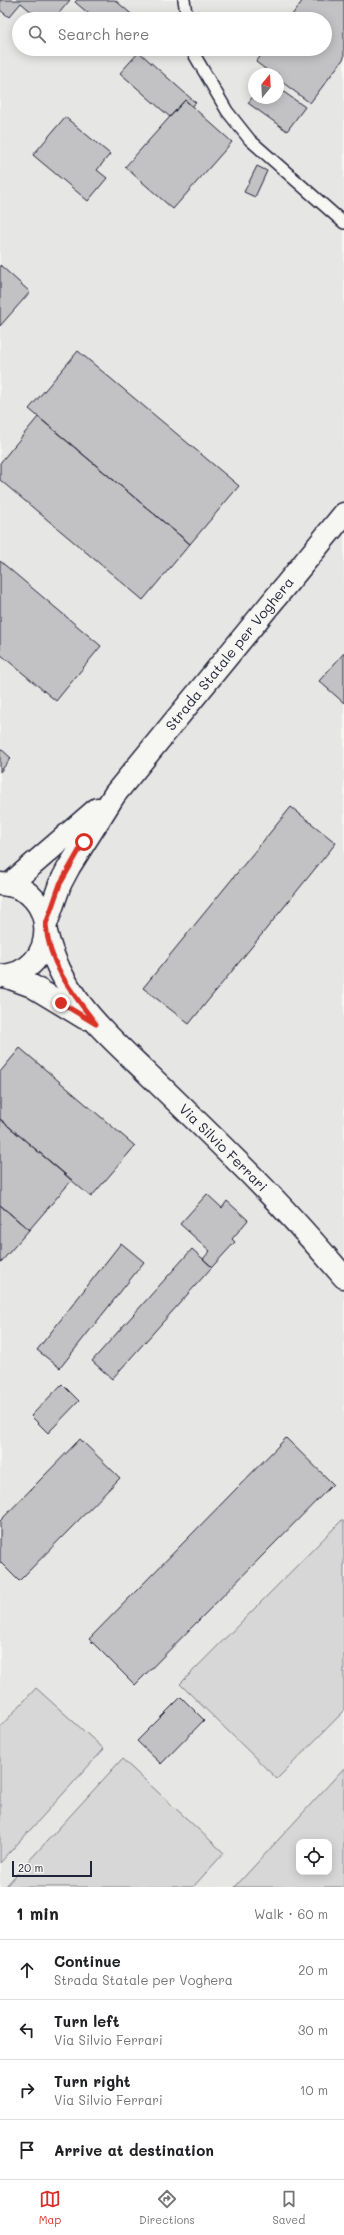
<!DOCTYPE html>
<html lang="en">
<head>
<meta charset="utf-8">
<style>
	body { margin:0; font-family:Mali,sans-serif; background:#f2f2f2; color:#202124 }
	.controls { position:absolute; right:12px; bottom:12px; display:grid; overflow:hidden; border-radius:8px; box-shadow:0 2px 10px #0003 }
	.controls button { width:36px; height:36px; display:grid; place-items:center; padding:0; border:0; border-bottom:1px solid #e0e0e0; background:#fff; color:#202124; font:20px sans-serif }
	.compass { position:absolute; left:248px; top:68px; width:36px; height:36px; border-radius:50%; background:#fff; box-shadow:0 2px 10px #0003; rotate:18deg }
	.scale { position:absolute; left:12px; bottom:10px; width:80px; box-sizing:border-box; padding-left:4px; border:2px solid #22223b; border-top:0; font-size:11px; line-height:14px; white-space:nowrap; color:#22223b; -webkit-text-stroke:3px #f6f6f2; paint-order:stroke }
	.stop { position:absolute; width:12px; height:12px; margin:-9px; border:3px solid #d93025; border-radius:50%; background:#fff }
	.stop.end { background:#d93025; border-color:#fff; box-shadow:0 1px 4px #0008 }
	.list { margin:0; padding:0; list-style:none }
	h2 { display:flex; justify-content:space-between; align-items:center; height:52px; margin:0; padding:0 16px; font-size:17px }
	h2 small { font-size:13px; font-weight:400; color:#757577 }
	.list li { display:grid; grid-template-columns:26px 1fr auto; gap:12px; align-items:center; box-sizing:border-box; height:60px; padding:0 16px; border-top:1px solid #e0e0e0 }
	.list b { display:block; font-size:15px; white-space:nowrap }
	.list p { margin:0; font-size:13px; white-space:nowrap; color:#757577 }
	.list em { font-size:13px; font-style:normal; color:#757577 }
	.icon { flex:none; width:22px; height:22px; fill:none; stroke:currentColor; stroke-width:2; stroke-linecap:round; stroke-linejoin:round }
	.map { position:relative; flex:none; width:344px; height:1887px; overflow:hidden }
	.search { position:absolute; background:#fff; box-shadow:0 2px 10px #0003; left:12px; right:12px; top:12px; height:44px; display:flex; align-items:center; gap:10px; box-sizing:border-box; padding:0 14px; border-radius:22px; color:#757577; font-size:15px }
	.sheet { height:292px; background:#fff }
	nav { display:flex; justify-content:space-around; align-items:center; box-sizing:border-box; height:56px; border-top:1px solid #e0e0e0; background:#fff; font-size:11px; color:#757577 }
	nav a { display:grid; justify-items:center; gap:2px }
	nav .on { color:#d93025 }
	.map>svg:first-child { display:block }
</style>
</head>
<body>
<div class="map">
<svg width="344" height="1887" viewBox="0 0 344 1887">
	<rect width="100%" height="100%" fill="#f6f6f2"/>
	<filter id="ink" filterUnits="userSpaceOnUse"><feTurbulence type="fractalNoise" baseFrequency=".025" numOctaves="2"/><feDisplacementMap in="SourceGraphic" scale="8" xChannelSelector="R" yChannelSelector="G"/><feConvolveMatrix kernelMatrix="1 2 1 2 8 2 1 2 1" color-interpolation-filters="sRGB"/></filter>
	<g filter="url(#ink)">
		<!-- built -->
		<path fill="#e6e6e4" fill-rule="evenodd" d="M0 0H344V1887H0ZM19 19H325V49H19ZM254 74H278V98H254ZM299 1842H329V1872H299Z"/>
		<!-- green -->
		<path fill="#d7d7d7" stroke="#7c7c89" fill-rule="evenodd" d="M342 1520 344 1522V1711L277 1779 180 1684Z
			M36 1688 104 1749 0 1863V1727Z
			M122 1759 224 1853 193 1887H5Z
			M344 1768V1887H235ZM299 1842H329V1872H299Z"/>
		<!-- building -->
		<path fill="#c2c2c4" stroke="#22223b" d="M0 0H70L54 19H40L21 3 9 17 0 10Z
			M77 0H115L137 19H95L75 2Z
			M303 0H344V58L310 103 278 79V74H272L256 62 266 49H325V19H289Z
			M139 52 196 103 192 106 185 100 170 117 120 73Z
			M278 88 305 107 287 131 248 103 254 95V98H278Z
			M185 100 232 142 173 209 125 167Z
			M65 117 110 154 97 170 107 178 88 201 33 155Z
			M257 166 267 171 255 197 244 192Z
			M0 265 30 292 0 326Z
			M78 351 239 486 190 544 29 409Z
			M38 417 190 544 143 600 0 480V463Z
			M0 561 101 646 56 701 0 654Z
			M344 653V703L319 681Z
			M0 748 11 758 0 772Z
			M291 807 336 843 189 1024 143 988Z
			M20 1048 135 1146 91 1197 0 1119V1072Z
			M0 1119 72 1180 29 1230 0 1205Z
			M207 1194 222 1208 227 1201 248 1220 232 1239 235 1242 212 1267 203 1259 210 1251 180 1224Z
			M0 1205 29 1230 0 1263Z
			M121 1243 144 1262 60 1368 37 1350Z
			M192 1249 212 1267 112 1379 92 1361Z
			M62 1384 79 1401 48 1433 31 1416Z
			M286 1438 333 1484 135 1685 89 1639Z
			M80 1439 120 1478 19 1581 0 1562V1521Z
			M181 1697 204 1720 161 1764 137 1741Z"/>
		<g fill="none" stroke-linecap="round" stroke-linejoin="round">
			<defs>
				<path id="service" d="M184 0 187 19
					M191 49 227 111 250 140 344 223"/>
				<g id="minor">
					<path id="s1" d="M46 932C61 994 99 1027 144 1070 174 1099 204 1128 233 1157 272 1195 309 1236 344 1277"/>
					<path d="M5 976 32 986 85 1018"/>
				</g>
				<g id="secondary">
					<path d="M0 884C60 886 61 974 0 976"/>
					<path d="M9 885 97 809"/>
					<path id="s2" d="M46 924 60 884 69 867 115 794 344 514"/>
				</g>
			</defs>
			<!-- service casing -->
			<use href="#service" stroke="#22223b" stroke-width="14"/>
			<!-- minor casing -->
			<use href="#minor" stroke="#22223b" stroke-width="25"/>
			<!-- secondary casing -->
			<use href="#secondary" stroke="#22223b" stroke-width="25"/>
			<!-- service -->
			<use href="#service" stroke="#f6f6f2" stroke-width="11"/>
			<!-- minor -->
			<use href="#minor" stroke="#f6f6f2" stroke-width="22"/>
			<!-- secondary -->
			<use href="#secondary" stroke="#f6f6f2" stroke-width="22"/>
		</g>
	</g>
	<g fill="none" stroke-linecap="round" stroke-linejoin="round" filter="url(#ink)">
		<!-- route -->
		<path stroke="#d93025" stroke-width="5" d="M61 1003 96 1024C73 994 48 964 46 924L60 884 84 842"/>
	</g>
	<g text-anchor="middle" stroke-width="3" stroke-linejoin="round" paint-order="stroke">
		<!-- street labels -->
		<g font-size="14" fill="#22223b" stroke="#f6f6f2">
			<text dy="5" stroke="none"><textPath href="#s2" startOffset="329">Strada Statale per Voghera</textPath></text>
			<text dy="5" stroke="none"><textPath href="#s1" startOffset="283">Via Silvio Ferrari</textPath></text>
		</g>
	</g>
</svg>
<div class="controls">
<button><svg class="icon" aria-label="locate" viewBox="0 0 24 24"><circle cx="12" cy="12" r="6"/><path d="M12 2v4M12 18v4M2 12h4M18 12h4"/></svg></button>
</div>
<svg class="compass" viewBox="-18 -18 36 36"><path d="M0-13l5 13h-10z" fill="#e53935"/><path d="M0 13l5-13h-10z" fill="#757577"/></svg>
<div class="scale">20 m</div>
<div class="stop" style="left:84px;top:842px"></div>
<div class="stop end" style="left:61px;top:1003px"></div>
<div class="search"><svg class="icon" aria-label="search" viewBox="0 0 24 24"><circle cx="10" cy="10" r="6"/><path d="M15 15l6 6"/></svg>Search here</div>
</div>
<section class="sheet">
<h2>1 min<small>Walk · 60 m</small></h2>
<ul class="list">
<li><svg class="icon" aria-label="ahead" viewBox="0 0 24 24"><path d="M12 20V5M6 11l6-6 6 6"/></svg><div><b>Continue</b><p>Strada Statale per Voghera</p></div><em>20 m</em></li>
<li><svg class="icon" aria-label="left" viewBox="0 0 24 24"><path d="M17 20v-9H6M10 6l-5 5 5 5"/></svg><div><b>Turn left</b><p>Via Silvio Ferrari</p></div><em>30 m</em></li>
<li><svg class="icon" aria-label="right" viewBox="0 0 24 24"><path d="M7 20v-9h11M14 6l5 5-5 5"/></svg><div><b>Turn right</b><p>Via Silvio Ferrari</p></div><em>10 m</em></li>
<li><svg class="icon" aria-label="arrive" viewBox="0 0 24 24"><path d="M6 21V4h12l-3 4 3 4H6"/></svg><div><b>Arrive at destination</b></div></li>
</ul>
</section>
<nav>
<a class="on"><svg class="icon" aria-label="map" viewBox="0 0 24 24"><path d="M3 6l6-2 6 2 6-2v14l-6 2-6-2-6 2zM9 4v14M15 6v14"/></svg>Map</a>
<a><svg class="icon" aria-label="directions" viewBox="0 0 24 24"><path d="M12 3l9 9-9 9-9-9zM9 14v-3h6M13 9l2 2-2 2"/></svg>Directions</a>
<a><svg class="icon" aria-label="saved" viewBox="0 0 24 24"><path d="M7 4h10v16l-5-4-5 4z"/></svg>Saved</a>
</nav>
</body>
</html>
